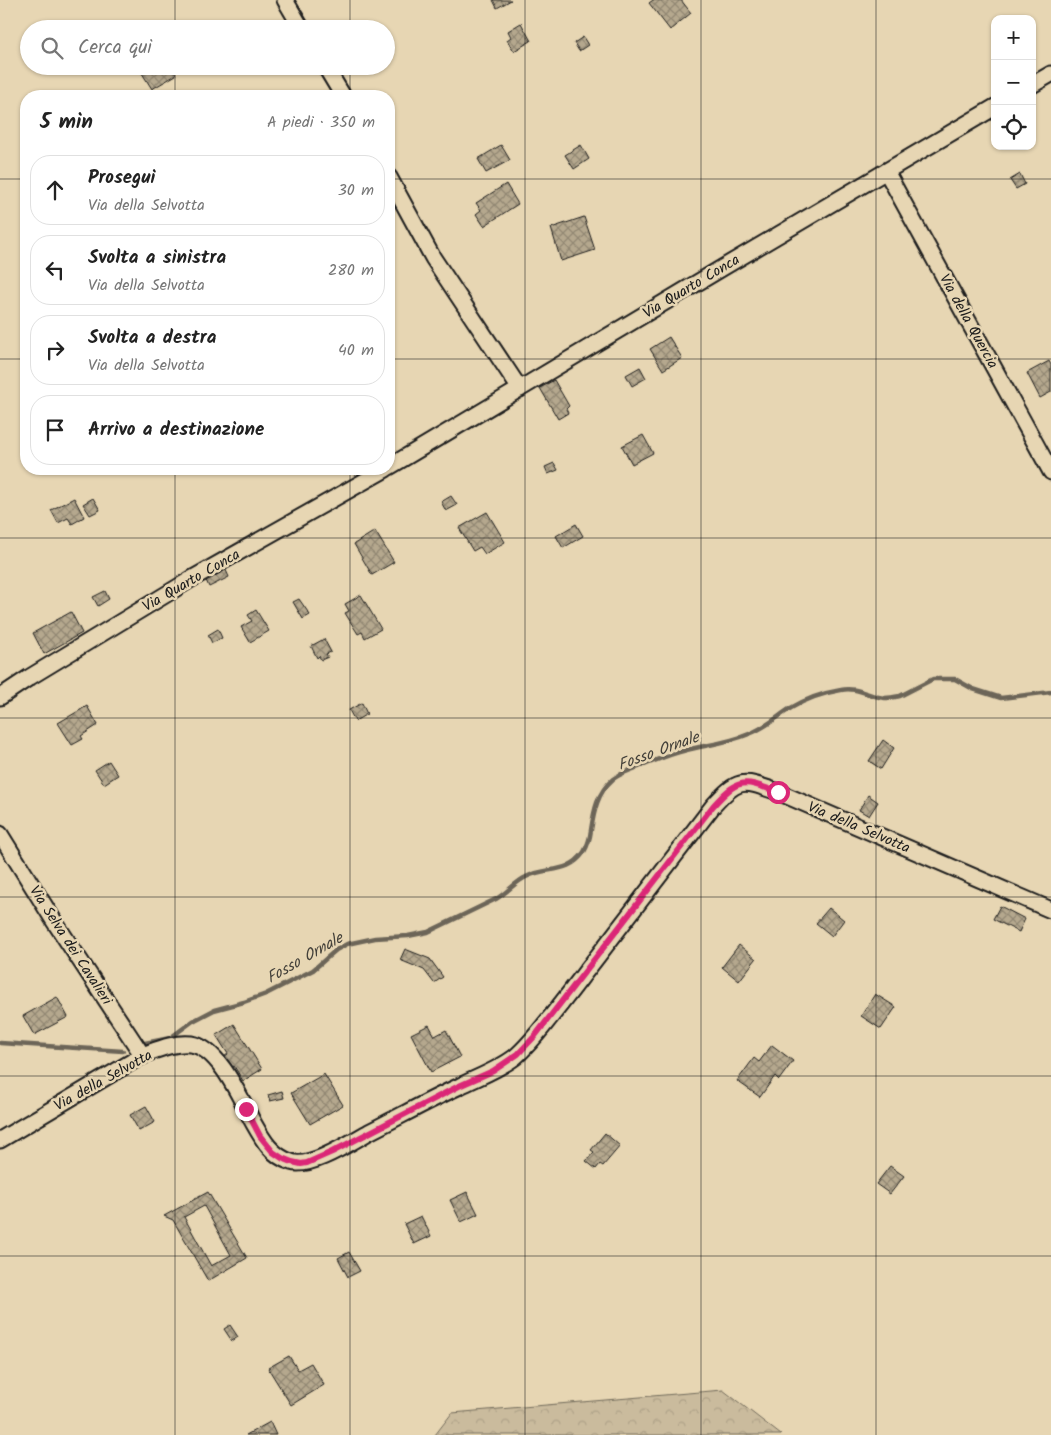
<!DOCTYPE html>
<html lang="it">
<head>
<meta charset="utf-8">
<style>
	body { margin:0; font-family:Kalam,sans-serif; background:#f2f2f2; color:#222 }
	.controls { position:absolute; right:15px; top:15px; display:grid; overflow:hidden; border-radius:10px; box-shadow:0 1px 4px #0004 }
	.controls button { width:45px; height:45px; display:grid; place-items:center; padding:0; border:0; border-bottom:1px solid #e0e0e0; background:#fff; color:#222; font:25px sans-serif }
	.stop { position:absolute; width:15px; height:15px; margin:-11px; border:4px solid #db2777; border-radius:50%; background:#fff }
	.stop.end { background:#db2777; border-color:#fff; box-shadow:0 1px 5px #0008 }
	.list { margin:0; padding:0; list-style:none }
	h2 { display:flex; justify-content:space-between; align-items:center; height:65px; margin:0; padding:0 20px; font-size:21px }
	h2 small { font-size:16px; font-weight:400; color:#767676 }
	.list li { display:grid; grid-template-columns:32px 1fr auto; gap:15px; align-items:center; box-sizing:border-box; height:70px; margin:0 10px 10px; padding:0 10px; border:1px solid #e0e0e0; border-radius:20px }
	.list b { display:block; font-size:19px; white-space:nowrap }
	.list p { margin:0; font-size:16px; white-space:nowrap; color:#767676 }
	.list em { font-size:16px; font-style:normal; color:#767676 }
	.icon { flex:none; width:28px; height:28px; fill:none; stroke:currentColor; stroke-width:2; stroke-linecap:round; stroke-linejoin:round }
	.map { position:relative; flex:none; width:1051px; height:1435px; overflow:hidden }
	.search { position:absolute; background:#fff; box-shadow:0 1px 4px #0004; left:20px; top:20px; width:375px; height:55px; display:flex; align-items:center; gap:12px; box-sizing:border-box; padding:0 18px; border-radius:28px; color:#767676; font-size:19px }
	.panel { position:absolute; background:#fff; box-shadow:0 1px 4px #0004; left:20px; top:90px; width:375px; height:385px; border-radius:20px }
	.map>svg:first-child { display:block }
</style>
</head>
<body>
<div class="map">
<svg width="1051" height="1435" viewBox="0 0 1051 1435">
	<defs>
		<pattern id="park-crowns" width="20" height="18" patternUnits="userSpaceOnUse" patternTransform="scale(1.25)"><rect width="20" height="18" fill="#cabb9d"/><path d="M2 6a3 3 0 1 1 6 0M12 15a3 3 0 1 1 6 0" fill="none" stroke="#ada087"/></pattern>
		<pattern id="building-cross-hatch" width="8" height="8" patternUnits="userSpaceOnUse" patternTransform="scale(1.25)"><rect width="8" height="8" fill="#b5a88e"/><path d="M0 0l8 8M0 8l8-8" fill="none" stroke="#928873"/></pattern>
	</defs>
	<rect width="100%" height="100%" fill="#e7d6b3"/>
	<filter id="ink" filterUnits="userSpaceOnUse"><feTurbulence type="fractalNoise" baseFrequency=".02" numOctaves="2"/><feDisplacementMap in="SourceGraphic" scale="10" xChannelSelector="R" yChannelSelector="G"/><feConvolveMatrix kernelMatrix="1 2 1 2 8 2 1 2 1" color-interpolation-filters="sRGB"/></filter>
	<g filter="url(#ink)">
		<!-- park -->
		<path fill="url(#park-crowns)" stroke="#736c5c" d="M723 1390 781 1435H435L452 1413Z"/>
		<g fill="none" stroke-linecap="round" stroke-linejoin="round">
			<!-- stream -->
			<path stroke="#6c6558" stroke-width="4.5" d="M0 1043 123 1051
				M140 1044 170 1038 193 1021 214 1010 244 1002 266 994 313 970 336 950 347 944 375 938 408 936 428 932 496 899C507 893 515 882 526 877 547 866 568 875 584 852 588 845 590 838 591 830 594 811 597 793 613 779 622 772 633 769 644 765 657 760 670 754 683 751 705 745 728 743 749 734 765 728 777 717 791 708 806 699 823 693 841 690 857 686 869 697 885 698 890 698 895 697 900 696L933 679H955L973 689 1001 698 1051 692"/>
		</g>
		<!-- building -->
		<path fill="url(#building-cross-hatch)" stroke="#1c1c1c" fill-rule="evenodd" d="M493 0H511L497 8Z
			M653 0H681L691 13 670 30 649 3Z
			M521 23 531 41 514 51 507 40 511 37 508 31Z
			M583 37 588 45 579 51 574 43Z
			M146 66H171L176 75 152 89 140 70Z
			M501 145 510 160 486 173 478 159Z
			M581 145 589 159 574 169 565 155Z
			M1020 174 1025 184 1016 189 1010 180Z
			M506 184 518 204 484 226 476 214 481 210 476 203Z
			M584 217 595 250 561 261 551 228Z
			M669 337 682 358 663 370 650 349Z
			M1049 361 1051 365V392L1040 398 1027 373Z
			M640 367 646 378 632 386 626 375Z
			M554 380 569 406 566 409 568 413 558 419 540 388Z
			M643 435 653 453 632 464 622 446Z
			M554 463 558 470 548 474 545 467Z
			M451 496 457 505 446 511 441 502Z
			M74 498 84 517 72 524 68 518 58 523 51 510Z
			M93 498 100 510 90 515 83 504Z
			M487 512 505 542 485 554 480 547 473 551 459 528Z
			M576 524 583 536 563 548 556 536Z
			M375 531 394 562 372 575 354 544Z
			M225 568 229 577 209 587 205 578Z
			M105 591 109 599 98 606 93 597Z
			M361 595 381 629 365 638 362 632 358 634 345 613 349 611 345 604Z
			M299 599 310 615 303 619 293 602Z
			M256 610 269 631 250 642 241 627 252 621 248 615Z
			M71 612 82 633 44 654 33 633Z
			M218 629 222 638 212 643 208 635Z
			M324 639 331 652 326 654 328 657 321 660 319 656 317 658 311 646Z
			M362 703 367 714 355 721 349 710Z
			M87 706 98 725 81 736 83 739 72 745 58 723Z
			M883 740 894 748 881 769 869 761Z
			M109 761 118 775 104 784 95 770Z
			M868 795 878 802 869 816 859 810Z
			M1000 906 1025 919 1019 932 993 919Z
			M829 908 844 920 832 936 816 923Z
			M739 945 756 959 739 981 722 967Z
			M405 949 430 959 443 977 434 983 424 970 400 960Z
			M875 994 896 1007 881 1029 861 1016Z
			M57 997 68 1017 34 1035 23 1016Z
			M234 1024 262 1069 243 1081 234 1066 228 1070 221 1059 228 1054 216 1035Z
			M429 1025 435 1036 446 1030 460 1057 431 1072 411 1034Z
			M772 1045 793 1061 779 1080 775 1076 760 1097 737 1081 754 1058 759 1062Z
			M324 1074 343 1105 310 1124 291 1093Z
			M282 1091 284 1098 270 1101 268 1095Z
			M146 1106 155 1122 139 1131 130 1115Z
			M605 1133 620 1146 603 1166 600 1164 596 1169 586 1161 594 1152 591 1150Z
			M890 1166 904 1176 890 1194 876 1184Z
			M208 1192 247 1258 208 1281 173 1220 164 1216ZM204 1206 231 1255 211 1266 184 1217Z
			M467 1192 478 1214 461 1222 450 1200Z
			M421 1216 431 1236 414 1244 404 1224Z
			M349 1252 360 1271 348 1277 338 1258Z
			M230 1325 238 1337 232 1341 224 1329Z
			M289 1356 298 1370 311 1363 324 1385 291 1405 268 1368Z
			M270 1422 276 1435H246Z"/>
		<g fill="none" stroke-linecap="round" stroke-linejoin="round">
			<defs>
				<path id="minor" d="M285 0 302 29
					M325 66 343 96
					M1032 85 1051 74
					M886 171 1051 472
					M389 177 433 258 520 389
					M389 467 722 268 995 107
					M0 697 30 677 193 578 386 469
					M0 834 54 921 143 1056
					M0 1140 145 1054C159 1049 176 1042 191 1044 220 1048 241 1100 254 1124 263 1140 272 1156 291 1162 310 1169 351 1142 369 1132 399 1117 429 1100 460 1086 478 1077 498 1070 515 1057 528 1046 538 1033 549 1019 562 1003 574 987 587 970 629 915 671 861 713 806 739 777 743 780 778 792L1051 910"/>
			</defs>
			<!-- minor casing -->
			<use href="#minor" stroke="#1c1c1c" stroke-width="19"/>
			<!-- minor -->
			<use href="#minor" stroke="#e7d6b3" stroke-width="15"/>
		</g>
	</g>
	<g fill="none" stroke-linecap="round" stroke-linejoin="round" filter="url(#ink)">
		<!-- route -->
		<path stroke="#db2777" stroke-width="6" d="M246 1109 260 1136 273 1152 282 1158 292 1162 301 1164 307 1163 332 1152 459 1086 493 1071 518 1054 535 1036 713 806C739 777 743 780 778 792"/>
	</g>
	<!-- grid -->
	<path fill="none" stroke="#1c1c1c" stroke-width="1" stroke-opacity="0.55" d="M175 0V29M350 0V29M525 0V1435M701 0V1435M876 0V1435M175 66V96M350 66V96M0 179H26M389 179H1051M0 359H26M389 359H1051M175 469V1435M350 469V1435M0 538H1051M0 718H1051M0 897H1051M0 1076H1051M0 1256H1051"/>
	<g text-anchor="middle" stroke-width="5" stroke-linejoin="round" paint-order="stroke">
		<!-- street labels -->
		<g font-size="15" fill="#1c1c1c" stroke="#e7d6b3">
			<text transform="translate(691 286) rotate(-31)" y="5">Via Quarto Conca</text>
			<text transform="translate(969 321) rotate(61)" y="5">Via della Quercia</text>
			<text transform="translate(191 580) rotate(-30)" y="5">Via Quarto Conca</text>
			<text transform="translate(859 827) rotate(23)" y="5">Via della Selvotta</text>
			<text transform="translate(71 945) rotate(57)" y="5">Via Selva dei Cavalieri</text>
			<text transform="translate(103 1080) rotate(-29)" y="5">Via della Selvotta</text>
		</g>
		<!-- water labels -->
		<g font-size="16" font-style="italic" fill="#44413a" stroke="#e7d6b3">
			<text transform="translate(658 750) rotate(-20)" y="6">Fosso Ornale</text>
			<text transform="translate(304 957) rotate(-30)" y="6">Fosso Ornale</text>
		</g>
	</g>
</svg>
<div class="controls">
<button>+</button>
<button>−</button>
<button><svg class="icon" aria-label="locate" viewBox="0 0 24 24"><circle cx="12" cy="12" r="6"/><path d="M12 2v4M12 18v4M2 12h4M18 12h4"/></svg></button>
</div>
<div class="stop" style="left:778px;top:792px"></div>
<div class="stop end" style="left:246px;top:1109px"></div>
<div class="search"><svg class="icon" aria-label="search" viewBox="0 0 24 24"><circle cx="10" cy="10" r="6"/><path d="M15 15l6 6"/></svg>Cerca qui</div>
<section class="panel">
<h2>5 min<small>A piedi · 350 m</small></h2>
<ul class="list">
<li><svg class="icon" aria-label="ahead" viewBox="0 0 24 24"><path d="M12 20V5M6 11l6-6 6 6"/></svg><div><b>Prosegui</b><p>Via della Selvotta</p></div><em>30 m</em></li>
<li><svg class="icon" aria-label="left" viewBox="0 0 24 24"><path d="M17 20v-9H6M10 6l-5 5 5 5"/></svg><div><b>Svolta a sinistra</b><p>Via della Selvotta</p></div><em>280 m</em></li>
<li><svg class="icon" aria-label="right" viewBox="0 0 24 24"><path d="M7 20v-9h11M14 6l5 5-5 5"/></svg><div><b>Svolta a destra</b><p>Via della Selvotta</p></div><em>40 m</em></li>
<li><svg class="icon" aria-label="arrive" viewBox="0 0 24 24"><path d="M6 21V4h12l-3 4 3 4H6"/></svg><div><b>Arrivo a destinazione</b></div></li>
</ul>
</section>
</div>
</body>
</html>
